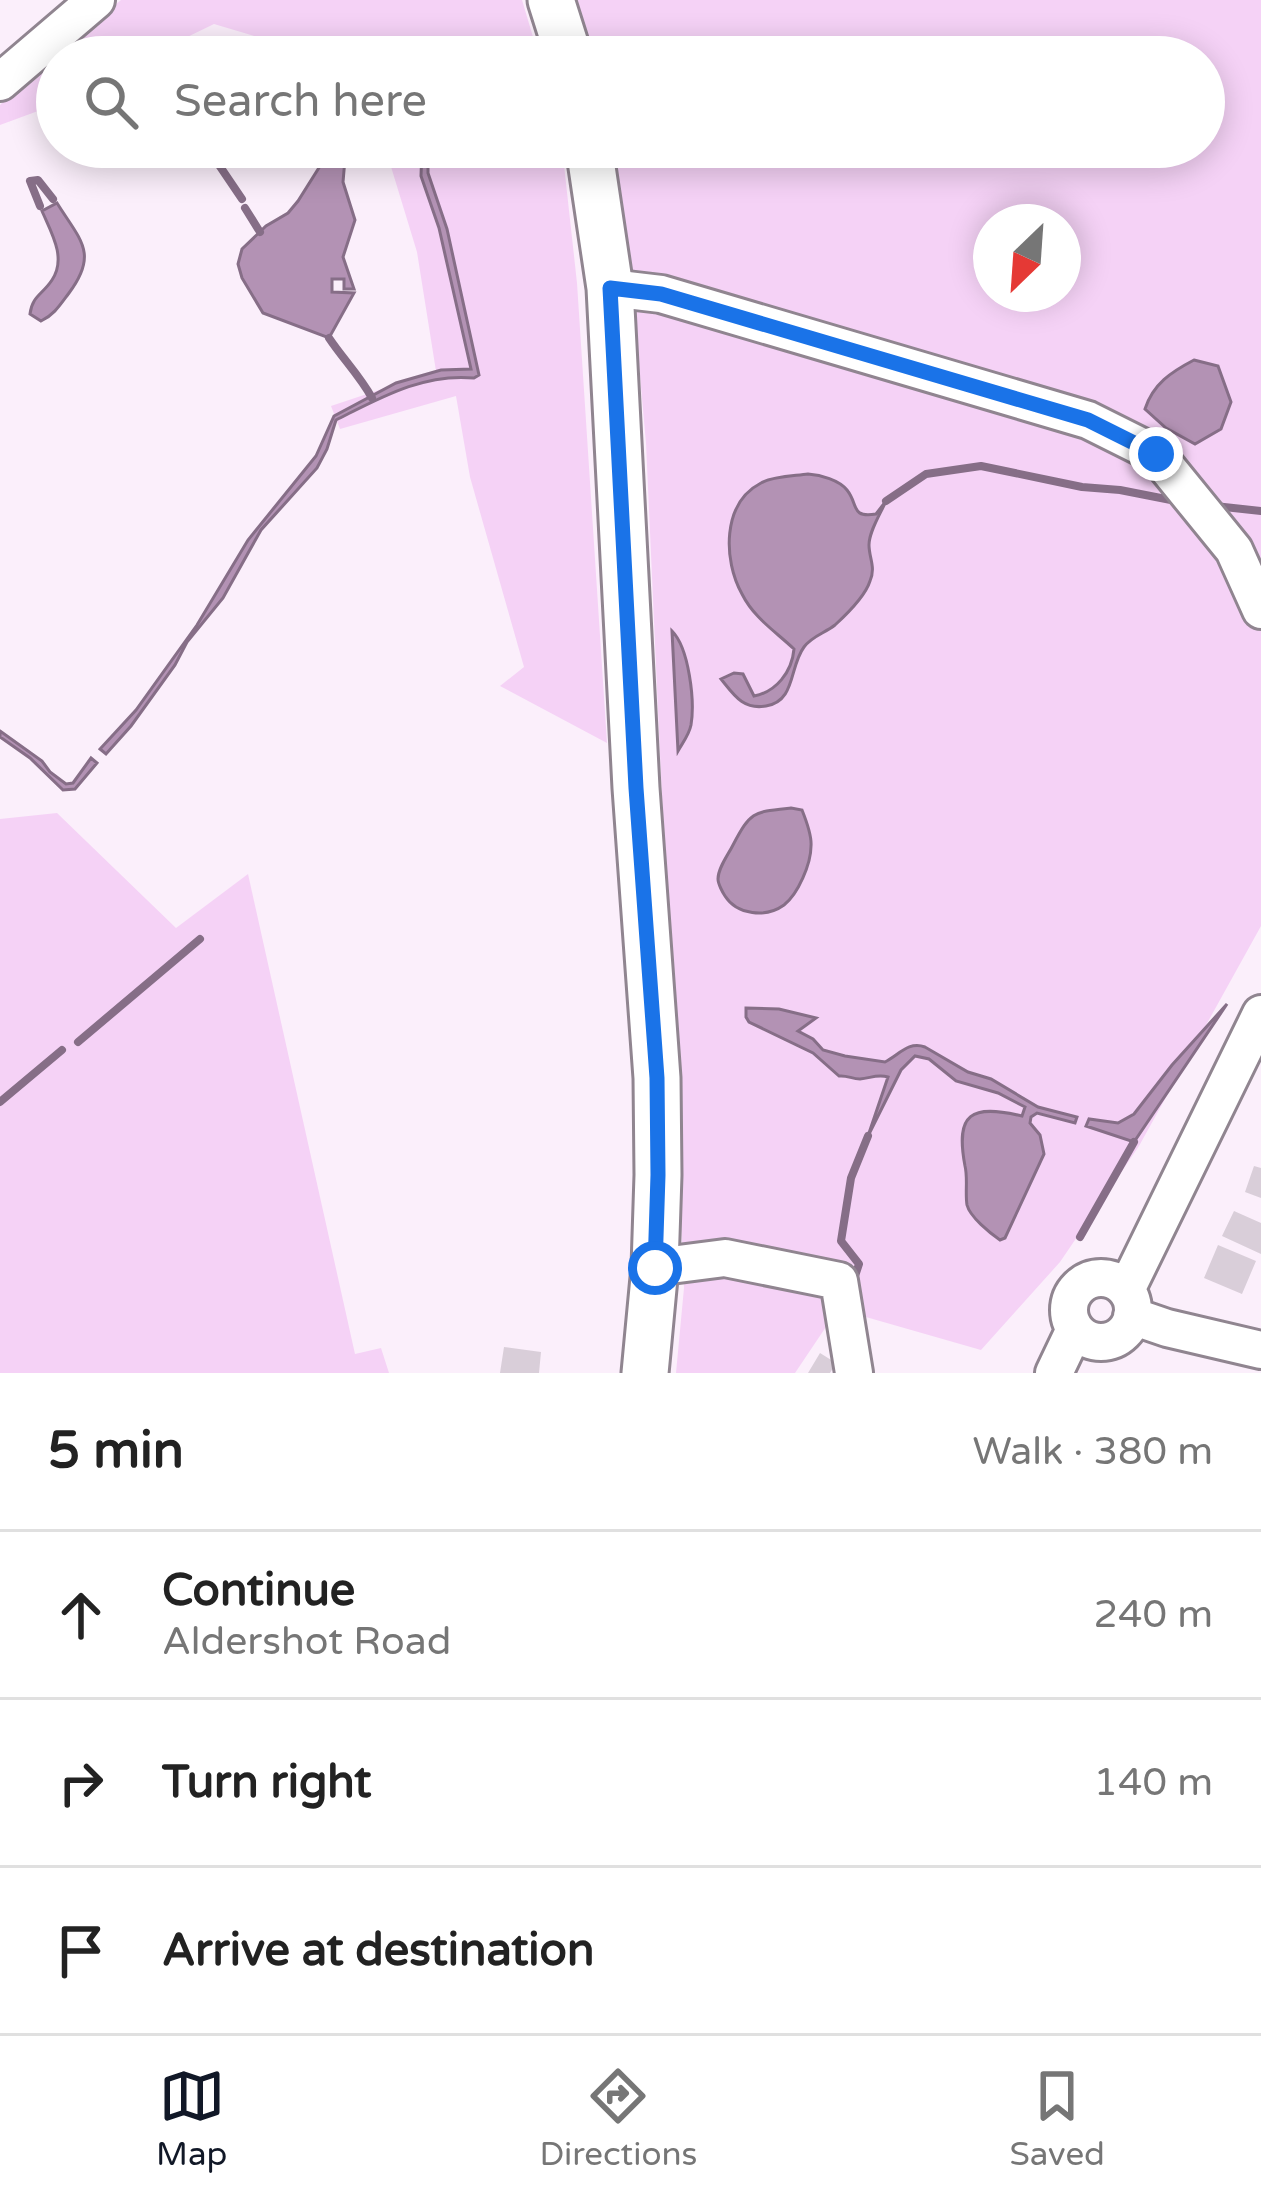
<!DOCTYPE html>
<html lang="en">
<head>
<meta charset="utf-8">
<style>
	body { margin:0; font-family:"Varela Round",sans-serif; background:#f2f2f2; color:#222 }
	.compass { position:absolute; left:973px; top:204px; width:108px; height:108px; border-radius:50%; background:#fff; box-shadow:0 6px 30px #0003; rotate:205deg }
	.stop { position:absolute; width:36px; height:36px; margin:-27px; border:9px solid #1a73e8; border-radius:50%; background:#fff }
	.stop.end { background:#1a73e8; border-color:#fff; box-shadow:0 3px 12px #0008 }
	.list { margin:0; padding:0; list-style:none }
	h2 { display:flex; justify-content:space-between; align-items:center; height:156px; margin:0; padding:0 48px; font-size:51px }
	h2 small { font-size:39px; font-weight:400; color:#767676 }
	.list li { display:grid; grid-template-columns:78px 1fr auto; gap:36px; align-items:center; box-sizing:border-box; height:168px; padding:0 48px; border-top:3px solid #e0e0e0 }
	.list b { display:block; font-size:45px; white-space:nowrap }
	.list p { margin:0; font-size:39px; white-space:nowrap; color:#767676 }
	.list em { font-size:39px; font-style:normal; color:#767676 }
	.icon { flex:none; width:66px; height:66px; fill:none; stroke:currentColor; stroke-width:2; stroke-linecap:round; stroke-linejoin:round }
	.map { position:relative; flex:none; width:1261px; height:1373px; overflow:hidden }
	.search { position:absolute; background:#fff; box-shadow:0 6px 30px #0003; left:36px; right:36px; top:36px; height:132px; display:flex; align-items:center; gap:30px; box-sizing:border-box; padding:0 42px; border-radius:66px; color:#767676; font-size:45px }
	.sheet { height:660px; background:#fff }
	nav { display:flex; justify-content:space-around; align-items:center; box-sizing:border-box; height:168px; border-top:3px solid #e0e0e0; background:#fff; font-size:33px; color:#767676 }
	nav a { display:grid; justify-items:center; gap:6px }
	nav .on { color:#111827 }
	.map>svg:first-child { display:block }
</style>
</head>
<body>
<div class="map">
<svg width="1261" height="1373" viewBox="0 0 1261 1373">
	<rect width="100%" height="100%" fill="#fbeffb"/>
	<!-- green -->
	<path fill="#f5d2f6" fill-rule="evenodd" d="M121 0H522L539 57H324L214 24 146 57H57V104L0 125V105L27 77Z
		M573 0H1261V926L1139 1146 1060 1262 981 1350 838 1309 795 1373H676L684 1288 646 443 631 275 610 147H1204V57H591ZM991 222H1063V294H991Z
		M385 147H562L577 283 607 743 500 686 524 667 470 477 456 396 340 429 331 406 436 371 417 252Z
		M57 813 176 928 248 874 355 1354 381 1348 389 1373H0V819Z"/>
	<!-- water -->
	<path fill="#b392b4" stroke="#866e87" stroke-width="3" d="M332 147H346L343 182 355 220 343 257 354 289H344V279H332V292L354 293 329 338 263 313 242 278 238 264 242 249 266 226 288 213 298 201Z
		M422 147H428V173L447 229 479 375 474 378C423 373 380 398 336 420L327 449 317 468 261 530 223 598 187 642 175 665 131 726 106 754 100 749 136 710 197 625 248 540 316 456 334 416 396 383 441 370 471 369 439 228 421 176Z
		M57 203C80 240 99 253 69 293 60 305 54 315 41 321L30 314C32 296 43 294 52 280 67 258 51 232 42 211Z
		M1194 360 1218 366 1231 402 1221 429 1195 444 1166 428 1145 409C1153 384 1171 372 1194 360Z
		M808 474C821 475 839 480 847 490 859 505 850 518 876 514L886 501C881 513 869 531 869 545 869 558 876 567 870 581 865 597 847 614 835 625 825 633 812 636 804 647 789 667 796 701 766 706 743 710 734 695 721 679L734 673 743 674 754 696C776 692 792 672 794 649 775 631 754 618 742 594 723 560 722 503 761 483 773 476 795 476 808 474Z
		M672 631C689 648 695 701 691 725 689 735 683 742 678 751Z
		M0 731 42 761 50 772 66 784 73 783 91 758 97 763 75 789 63 790 30 758 0 737Z
		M791 808 802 810C806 820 812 835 811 846 811 864 798 894 784 905 766 918 737 915 725 896 723 893 718 884 718 879 718 868 728 855 733 845 751 811 753 812 791 808Z
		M1227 1004 1134 1142 1086 1126 1089 1119 1118 1123 1134 1114 1172 1065Z
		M746 1008 779 1009 816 1018 798 1031 813 1039 823 1050 845 1056 885 1062C899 1055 908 1041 925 1047L968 1072 991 1079 1038 1107 1077 1117 1075 1123 1037 1113 1031 1117 1030 1123 1040 1135 1044 1154 1005 1238 1000 1240C990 1233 970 1217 967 1205 965 1193 968 1178 965 1166 955 1113 971 1104 1022 1116L1025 1107 998 1093 956 1081 929 1059 915 1056 901 1070 868 1136 888 1077C877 1074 871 1078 860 1079 852 1079 847 1075 839 1076L813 1053 749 1022 746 1017Z"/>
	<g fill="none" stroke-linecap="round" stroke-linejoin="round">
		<!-- stream -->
		<path stroke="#866e87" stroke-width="8" d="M201 147 219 165 242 199
			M40 206 30 181 38 180 53 199
			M245 208 260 232
			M329 338C343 359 360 376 372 398
			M886 501 926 474 981 466 1082 487 1120 490 1176 501
			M1215 506 1261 511
			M78 1042 200 939
			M0 1102 62 1050
			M1080 1237 1134 1142
			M852 1285 859 1264 841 1241 851 1178 868 1136"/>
	</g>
	<!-- building -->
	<path fill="#d9ced9" d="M1254 1166 1261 1168V1198L1245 1192Z
		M1234 1211 1261 1223V1254L1222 1236Z
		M1218 1245 1256 1261 1242 1294 1204 1278Z
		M504 1347 541 1352 539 1373H500Z
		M820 1353 836 1363 830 1373H808Z"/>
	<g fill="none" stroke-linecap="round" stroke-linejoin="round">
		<defs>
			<path id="minor" d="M0 82 96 0
				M610 288 661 294 1088 420 1156 454 1234 550 1261 610
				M655 1267 725 1258 839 1281 854 1373
				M1069 1310a32 32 0 1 1 64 0a32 32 0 1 1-64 0Z
				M1126 1290 1261 1014
				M1132 1316 1167 1328 1261 1350
				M1054 1373 1075 1329"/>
			<path id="major" d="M551 0 569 57
				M589 147 610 288 636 788 657 1078 658 1175 655 1267 645 1373"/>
		</defs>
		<!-- minor casing -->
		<use href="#minor" stroke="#908590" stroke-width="42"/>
		<!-- major casing -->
		<use href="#major" stroke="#908590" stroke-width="51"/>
		<!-- minor -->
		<use href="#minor" stroke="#fff" stroke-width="36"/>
		<!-- major -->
		<use href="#major" stroke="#fff" stroke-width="45"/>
	</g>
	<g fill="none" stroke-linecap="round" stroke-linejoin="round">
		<!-- route -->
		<path stroke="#1a73e8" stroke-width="15" d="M655 1268 658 1175 657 1078 636 788 610 288 661 294 1088 420 1156 454"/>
	</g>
</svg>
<svg class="compass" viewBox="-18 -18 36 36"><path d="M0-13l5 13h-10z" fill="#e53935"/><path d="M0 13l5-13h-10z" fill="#767676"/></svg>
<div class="stop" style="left:655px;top:1268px"></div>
<div class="stop end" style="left:1156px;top:454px"></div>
<div class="search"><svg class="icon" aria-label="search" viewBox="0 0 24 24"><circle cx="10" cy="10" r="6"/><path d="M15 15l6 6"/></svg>Search here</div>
</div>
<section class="sheet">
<h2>5 min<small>Walk · 380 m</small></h2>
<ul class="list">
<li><svg class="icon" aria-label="ahead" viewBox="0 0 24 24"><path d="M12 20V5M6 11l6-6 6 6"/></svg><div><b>Continue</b><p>Aldershot Road</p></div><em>240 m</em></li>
<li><svg class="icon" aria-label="right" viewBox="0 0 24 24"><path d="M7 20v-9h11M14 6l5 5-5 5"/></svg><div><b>Turn right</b></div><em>140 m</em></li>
<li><svg class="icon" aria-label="arrive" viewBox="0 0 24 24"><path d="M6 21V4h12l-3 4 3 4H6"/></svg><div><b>Arrive at destination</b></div></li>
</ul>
</section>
<nav>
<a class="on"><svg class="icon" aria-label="map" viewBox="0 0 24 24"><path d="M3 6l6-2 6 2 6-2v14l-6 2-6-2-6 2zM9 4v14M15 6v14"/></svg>Map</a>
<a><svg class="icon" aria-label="directions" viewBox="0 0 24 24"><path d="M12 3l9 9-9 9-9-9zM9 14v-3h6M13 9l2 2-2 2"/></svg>Directions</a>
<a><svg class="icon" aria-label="saved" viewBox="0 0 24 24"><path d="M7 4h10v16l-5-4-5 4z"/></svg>Saved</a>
</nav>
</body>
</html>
